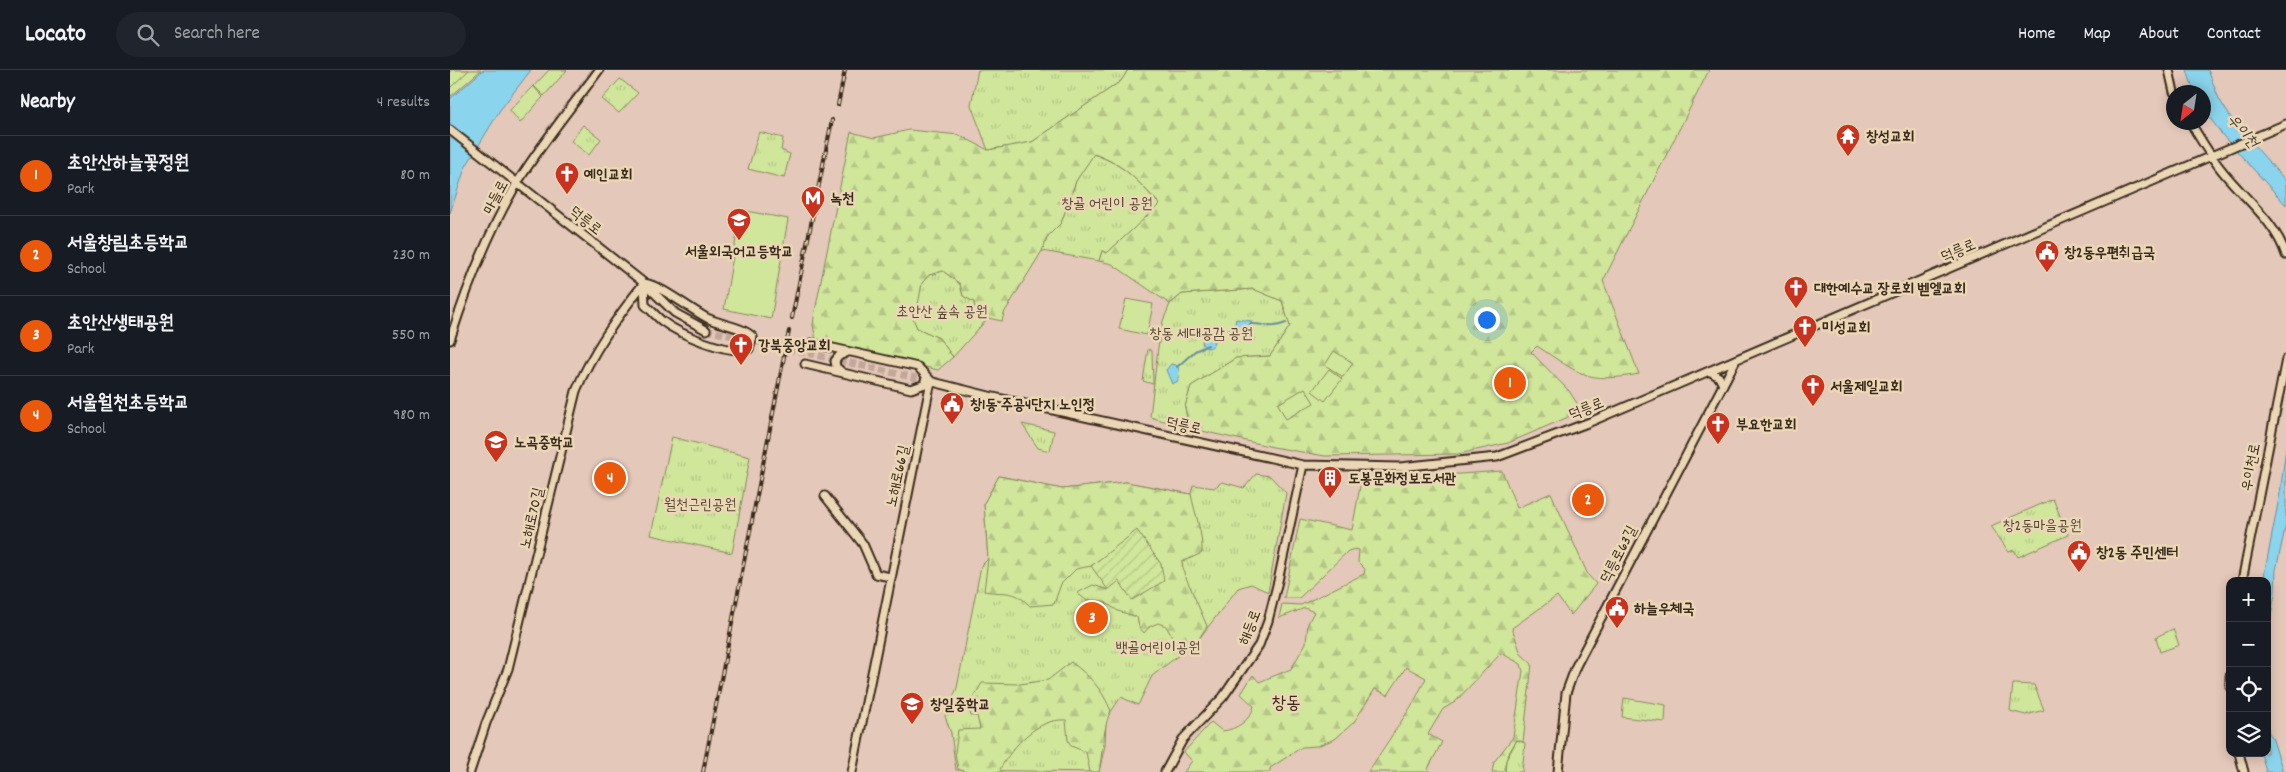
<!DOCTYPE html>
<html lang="en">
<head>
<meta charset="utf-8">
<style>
	body { margin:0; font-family:Dekko,"Poor Story",sans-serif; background:#20242c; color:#f1f3f6 }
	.controls { position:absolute; right:15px; bottom:15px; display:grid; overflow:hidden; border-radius:10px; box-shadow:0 2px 12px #0003 }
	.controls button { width:45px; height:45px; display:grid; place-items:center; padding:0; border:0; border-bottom:1px solid #363941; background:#171b24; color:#f1f3f6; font:25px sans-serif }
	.compass { position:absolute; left:1716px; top:15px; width:45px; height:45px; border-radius:50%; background:#171b24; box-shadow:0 2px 12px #0003; rotate:210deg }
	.you { position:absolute; left:1036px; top:249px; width:18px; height:18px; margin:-12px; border:4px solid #fff; border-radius:50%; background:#1a73e8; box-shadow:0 0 0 8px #1a73e833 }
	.badge { display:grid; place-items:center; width:32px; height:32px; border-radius:50%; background:#ea580c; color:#fff; font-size:16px; font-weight:700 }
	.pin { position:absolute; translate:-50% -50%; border:2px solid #fff; box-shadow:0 1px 5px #0006 }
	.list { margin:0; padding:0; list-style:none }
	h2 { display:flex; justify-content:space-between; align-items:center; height:65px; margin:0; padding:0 20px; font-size:21px }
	h2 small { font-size:16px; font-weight:400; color:#9ea1a6 }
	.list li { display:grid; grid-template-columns:32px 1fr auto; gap:15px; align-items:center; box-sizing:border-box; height:80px; padding:0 20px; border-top:1px solid #363941 }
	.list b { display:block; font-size:19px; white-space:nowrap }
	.list p { margin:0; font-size:16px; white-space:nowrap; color:#9ea1a6 }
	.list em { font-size:16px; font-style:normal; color:#9ea1a6 }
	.icon { flex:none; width:28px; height:28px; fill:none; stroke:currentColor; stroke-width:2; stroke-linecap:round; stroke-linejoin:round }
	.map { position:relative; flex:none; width:1836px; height:702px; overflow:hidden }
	header { display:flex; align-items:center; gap:30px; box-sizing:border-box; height:70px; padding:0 25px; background:#171b24; border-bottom:1px solid #363941 }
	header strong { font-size:24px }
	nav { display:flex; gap:28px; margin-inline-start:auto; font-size:18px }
	.search { width:350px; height:45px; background:#20242c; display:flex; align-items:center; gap:12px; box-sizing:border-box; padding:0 18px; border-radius:28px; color:#9ea1a6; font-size:19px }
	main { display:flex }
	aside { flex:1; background:#171b24 }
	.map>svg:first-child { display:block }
</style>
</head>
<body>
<header>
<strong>Locato</strong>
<div class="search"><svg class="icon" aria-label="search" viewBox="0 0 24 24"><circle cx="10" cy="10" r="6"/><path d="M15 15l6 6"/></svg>Search here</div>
<nav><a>Home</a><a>Map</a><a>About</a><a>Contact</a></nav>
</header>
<main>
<aside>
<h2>Nearby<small>4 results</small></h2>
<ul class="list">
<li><span class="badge">1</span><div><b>초안산하늘꽃정원</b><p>Park</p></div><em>80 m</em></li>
<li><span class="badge">2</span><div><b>서울창림초등학교</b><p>School</p></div><em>230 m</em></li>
<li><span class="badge">3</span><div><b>초안산생태공원</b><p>Park</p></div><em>550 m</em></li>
<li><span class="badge">4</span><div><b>서울월천초등학교</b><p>School</p></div><em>980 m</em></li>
</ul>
</aside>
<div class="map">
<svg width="1836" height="702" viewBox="0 0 1836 702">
	<defs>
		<pattern id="grass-tufts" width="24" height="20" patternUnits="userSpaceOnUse" patternTransform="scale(1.25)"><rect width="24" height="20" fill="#d0e69b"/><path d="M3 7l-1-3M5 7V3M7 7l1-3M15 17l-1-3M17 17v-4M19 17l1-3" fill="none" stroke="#b4c585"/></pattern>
		<pattern id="forest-firs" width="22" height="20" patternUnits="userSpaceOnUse" patternTransform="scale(1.25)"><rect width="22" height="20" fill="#d0e69b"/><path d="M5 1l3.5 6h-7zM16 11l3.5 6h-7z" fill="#b4c585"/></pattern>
		<pattern id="garden-furrows" width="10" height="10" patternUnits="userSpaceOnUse" patternTransform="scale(1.25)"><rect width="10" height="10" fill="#d0e69b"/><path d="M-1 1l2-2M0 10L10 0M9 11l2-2" fill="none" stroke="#b4c585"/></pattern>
	</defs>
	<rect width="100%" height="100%" fill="#e4c8b9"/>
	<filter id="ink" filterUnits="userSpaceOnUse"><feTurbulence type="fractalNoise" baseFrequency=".02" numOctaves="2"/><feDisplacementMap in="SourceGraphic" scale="10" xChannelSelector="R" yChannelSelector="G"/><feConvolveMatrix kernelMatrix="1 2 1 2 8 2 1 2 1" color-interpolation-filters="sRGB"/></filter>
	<g filter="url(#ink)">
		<!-- grass -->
		<path fill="url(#grass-tufts)" stroke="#86885c" d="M0 0H31L0 27Z
			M528 0H678L671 11 582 72 538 80 521 35Z
			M170 9 188 23 169 43 152 29Z
			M133 55 151 69 139 85 121 71Z
			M309 62 333 68 331 80 340 84 334 108 298 99Z
			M643 84C677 96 686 110 710 135L657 183 652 181 649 191 592 181 598 166 611 153 626 111Z
			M493 201 510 214 513 226 524 232 525 240 538 248 503 287 489 268 467 258 462 247 472 213 479 205Z
			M804 219 832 231 840 256 820 286 786 288 741 316 735 337 739 358 700 347 708 278 713 251 720 234 732 224Z
			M698 279 702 281 703 314 693 311Z
			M572 354 604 361 600 381 588 378Z
			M222 367 300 387 282 483 201 465Z
			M806 404 820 406 836 423 818 522 801 514 788 518 748 570 702 606 688 635 671 627 656 649 655 675 649 702 506 700 501 663 495 646 507 618 531 496 538 489 534 433 549 406 612 419 676 412 741 424 743 415 764 418 772 412 794 418Z
			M1603 429 1618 465 1568 487 1564 480 1559 482 1541 456Z
			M1723 559 1729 575 1710 582 1706 567Z
			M1563 614 1584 615 1594 640 1576 645 1560 641Z
			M1174 628 1216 635 1215 652 1172 647Z
			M1067 670 1075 673 1072 702H1055L1056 690Z"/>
		<!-- forest -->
		<path fill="url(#forest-firs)" stroke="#86885c" d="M678 0H1259L1153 211 1189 304C1136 314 1130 304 1087 276L1081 282 1119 321 1132 341 1058 373 1008 384 875 386 823 377 739 358 735 337 741 316 786 288 820 286 840 256 832 231 803 219 732 224 720 234 662 194 649 191 652 181 657 183 710 134C686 110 677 96 644 84L626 111 611 153 598 166 592 181 554 243 552 251 538 248 525 240 524 232 513 226 510 214 493 201 479 205 472 213 468 235 463 240 462 246 467 258 489 268 503 287 488 300 366 270 363 255 365 241 401 62 424 68 459 60 509 65 538 80 582 72 671 11Z
			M1052 401 1067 438 1101 423 1138 505 1146 514 1121 545 1107 526 1062 558 1071 584 1082 594 1073 672 1067 670C1061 679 1053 691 1055 702H1042L1044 692 1063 667 1073 601 1071 594 1051 583 1005 632 993 639 978 664 992 672 978 699 979 702H918L964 632 976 608 956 597 938 625 925 619 904 652 885 669 867 676 852 677 820 698V702H734L742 691 734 682 761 652 772 661C786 660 801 650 804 636L791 624 803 605 809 612 841 599 856 573 858 553 864 542 855 538 829 548 832 534 851 535 914 504 915 499 908 492 909 480 905 479 898 481 849 528H834L850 449 902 460 911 411Z
			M549 406 612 419 676 412 741 424C745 445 753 462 752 483L732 492 734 503 757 556 748 570 731 582 716 556 708 553 699 557 694 563 689 557 687 547 668 541 653 531 636 530 627 523 643 515 658 520 687 461 641 496 626 499 611 514 604 534 580 536C563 518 556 525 534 521L538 489 534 433Z
			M621 592C640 606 652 619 661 641 654 652 652 686 649 702H640L636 682 621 676 618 670 616 650C587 648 563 676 550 699L552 702H516L508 699 505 683 508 660 530 659 527 646H521L518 637 532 613 570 614 598 610Z"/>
		<!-- garden -->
		<path fill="url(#garden-furrows)" stroke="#86885c" d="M687 460 711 494 714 511 682 530 669 511 658 520 641 496Z"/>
		<!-- pitch -->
		<path fill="#d0e69b" stroke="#86885c" d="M0 0H19L0 18Z
			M99 0H117L94 26 84 16Z
			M83 16 93 27 70 53 60 40Z
			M291 140 338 149 321 249 274 239Z
			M676 229 703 234 697 265 669 259Z
			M884 281 903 293 893 307 875 295Z
			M879 299 892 309 875 331 862 321Z
			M855 318 864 333 836 349 828 334Z"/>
		<!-- water -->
		<path fill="#8bd4ed" stroke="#6b909a" d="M33 0H81L50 40 15 98 0 143V29Z
			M1737 0H1758L1769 29 1785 54 1836 111V135L1774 67 1754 40V22H1744Z
			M786 249 802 251C799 262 793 267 783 261Z
			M752 272a6 6 0 1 1 12 0a6 6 0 1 1-12 0Z
			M721 294 726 295 729 299 728 311 722 314 716 300Z
			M1836 378V454L1826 500 1825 523 1817 572V511H1813L1830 423Z
			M1817 651 1819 663 1822 667 1833 702H1816L1811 683H1817Z"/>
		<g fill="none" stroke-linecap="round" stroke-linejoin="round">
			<!-- stream -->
			<path stroke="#6b909a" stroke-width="2" d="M800 254C814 253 819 260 836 253
				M778 260 783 258
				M763 271 773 263
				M727 297 745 281 758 275"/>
			<!-- secondary-tunnel -->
			<path stroke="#c2a89a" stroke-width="7" stroke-dasharray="7 3.5" stroke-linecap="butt" d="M256 260 475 310"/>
			<!-- highway-tunnel -->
			<path stroke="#c2a89a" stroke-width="9" stroke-dasharray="9 4.5" stroke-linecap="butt" d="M99 62 146 0
				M50 140 68 105"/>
			<defs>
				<path id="secondary" d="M1719 0 1724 22
					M1740 52C1750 68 1759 84 1770 98 1792 127 1825 150 1836 185
					M0 60 194 213 225 243 256 260
					M194 213C212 216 238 238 257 248 272 255 291 256 303 267L299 279C278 285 229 264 212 251 206 246 201 240 195 235Z
					M0 270C17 217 38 163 66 115 90 75 121 38 149 0
					M361 273 468 297 481 311
					M355 294 461 319 481 312
					M1259 301 1269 307 1273 315
					M393 303 386 297 385 291 389 286 398 282
					M475 310 539 326 853 395 950 397 1047 387 1140 352 1836 54
					M375 426 413 474 426 504 440 507
					M1792 511 1836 289
					M1780 606V617
					M1789 683 1794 702
					M20 702 36 653 58 599 126 321C142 282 168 246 194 213
					M402 702 481 311
					M715 702 733 669 773 627 809 575 818 551 828 511 853 395
					M1108 702 1116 623 1126 596 1286 290"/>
			</defs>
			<!-- secondary casing -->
			<use href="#secondary" stroke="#3b2a1e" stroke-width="11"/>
			<!-- secondary -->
			<use href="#secondary" stroke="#ebd7b5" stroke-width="7"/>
			<defs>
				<path id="rail" d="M388 35 395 0
					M342 248 382 50
					M253 702 339 261"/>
			</defs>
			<!-- rail casing -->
			<use href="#rail" stroke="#3b2a1e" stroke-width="4"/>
			<!-- rail -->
			<use href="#rail" stroke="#ebd7b5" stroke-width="2" stroke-dasharray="5.5" stroke-linecap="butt"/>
		</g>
	</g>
	<!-- icons -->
	<defs>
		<symbol id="temple-pin" viewBox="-11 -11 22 30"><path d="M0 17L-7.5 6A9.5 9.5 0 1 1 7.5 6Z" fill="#c8321e" stroke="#ebd7b5"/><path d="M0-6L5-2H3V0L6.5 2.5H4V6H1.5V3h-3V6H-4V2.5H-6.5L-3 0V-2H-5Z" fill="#fff"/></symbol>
		<symbol id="church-pin" viewBox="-11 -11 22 30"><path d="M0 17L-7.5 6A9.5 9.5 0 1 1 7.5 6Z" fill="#c8321e" stroke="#ebd7b5"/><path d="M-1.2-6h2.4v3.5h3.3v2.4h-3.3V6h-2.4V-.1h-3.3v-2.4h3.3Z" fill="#fff"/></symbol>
		<symbol id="metro-pin" viewBox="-11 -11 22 30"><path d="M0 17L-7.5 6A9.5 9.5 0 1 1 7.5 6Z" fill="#c8321e" stroke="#ebd7b5"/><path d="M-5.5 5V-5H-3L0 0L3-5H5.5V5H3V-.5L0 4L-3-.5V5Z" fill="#fff"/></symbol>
		<symbol id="school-pin" viewBox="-11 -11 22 30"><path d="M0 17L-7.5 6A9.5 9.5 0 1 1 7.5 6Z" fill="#c8321e" stroke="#ebd7b5"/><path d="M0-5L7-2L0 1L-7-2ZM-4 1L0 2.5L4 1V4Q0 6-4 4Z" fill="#fff"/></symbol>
		<symbol id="civic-pin" viewBox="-11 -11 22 30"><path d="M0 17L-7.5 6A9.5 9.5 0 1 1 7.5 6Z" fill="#c8321e" stroke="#ebd7b5"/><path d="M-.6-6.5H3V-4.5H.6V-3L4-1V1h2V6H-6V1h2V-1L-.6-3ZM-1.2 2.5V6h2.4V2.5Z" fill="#fff"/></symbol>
		<symbol id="building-pin" viewBox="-11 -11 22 30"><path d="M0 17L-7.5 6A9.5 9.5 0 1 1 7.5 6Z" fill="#c8321e" stroke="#ebd7b5"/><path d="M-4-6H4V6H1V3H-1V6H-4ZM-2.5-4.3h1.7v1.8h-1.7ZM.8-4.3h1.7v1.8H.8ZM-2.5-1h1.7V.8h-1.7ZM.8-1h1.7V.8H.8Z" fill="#fff"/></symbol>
	</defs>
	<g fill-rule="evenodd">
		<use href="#temple-pin" x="1384" y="52" width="28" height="38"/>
		<use href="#church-pin" x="103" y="90" width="28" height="38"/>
		<use href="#metro-pin" x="349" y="114" width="28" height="38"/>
		<use href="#school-pin" x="275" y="136" width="28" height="38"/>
		<use href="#civic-pin" x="1583" y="168" width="28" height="38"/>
		<use href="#church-pin" x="1332" y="204" width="28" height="38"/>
		<use href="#church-pin" x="1341" y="243" width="28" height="38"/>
		<use href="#church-pin" x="277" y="261" width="28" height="38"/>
		<use href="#church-pin" x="1349" y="302" width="28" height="38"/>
		<use href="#civic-pin" x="488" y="320" width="28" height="38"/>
		<use href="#church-pin" x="1254" y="340" width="28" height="38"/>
		<use href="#school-pin" x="32" y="358" width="28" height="38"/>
		<use href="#building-pin" x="866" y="394" width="28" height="38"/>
		<use href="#civic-pin" x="1615" y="468" width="28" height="38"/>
		<use href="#civic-pin" x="1153" y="524" width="28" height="38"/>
		<use href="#school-pin" x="448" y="620" width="28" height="38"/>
	</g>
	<g text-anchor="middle" stroke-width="5" stroke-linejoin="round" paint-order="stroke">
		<!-- poi labels -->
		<g font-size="15" font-weight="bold" fill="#3b2a1e" stroke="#ebd7b5" text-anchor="start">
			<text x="1416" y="71">창성교회</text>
			<text x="134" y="109">예인교회</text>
			<text x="380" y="133">녹천</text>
			<text x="289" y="186" text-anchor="middle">서울외국어고등학교</text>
			<text x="1614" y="187">창2동우편취급국</text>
			<text x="1364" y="223">대한예수교 장로회 벧엘교회</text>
			<text x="1372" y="262">미성교회</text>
			<text x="308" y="280">강북중앙교회</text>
			<text x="1380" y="321">서울제일교회</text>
			<text x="520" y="339">창1동 주공4단지 노인정</text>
			<text x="1286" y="359">부요한교회</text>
			<text x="64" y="377">노곡중학교</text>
			<text x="898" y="413">도봉문화정보도서관</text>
			<text x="1646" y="487">창2동 주민센터</text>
			<text x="1184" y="543">하늘우체국</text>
			<text x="480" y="639">창일중학교</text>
		</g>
		<!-- street labels -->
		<g font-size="15" fill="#3b2a1e" stroke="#ebd7b5">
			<text transform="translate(45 127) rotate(-62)" y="5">마들로</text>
			<text transform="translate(136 150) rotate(38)" y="5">덕릉로</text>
			<text transform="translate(1508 180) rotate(-23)" y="5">덕릉로</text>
			<text transform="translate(1136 338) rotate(-22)" y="5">덕릉로</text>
			<text transform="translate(734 355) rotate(12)" y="5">덕릉로</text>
			<text transform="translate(1800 397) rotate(-79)" y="5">우이천로</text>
			<text transform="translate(447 406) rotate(-78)" y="5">노해로66길</text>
			<text transform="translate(81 448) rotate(-77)" y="5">노해로70길</text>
			<text transform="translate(1168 484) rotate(-63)" y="5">덕릉로63길</text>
			<text transform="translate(799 557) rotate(-68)" y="5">해등로</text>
		</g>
		<!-- park labels -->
		<g font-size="15" fill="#514631" stroke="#ebd7b5">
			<text x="657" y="138">창골 어린이 공원</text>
			<text x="492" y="246">초안산 숲속 공원</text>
			<text x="751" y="268">창동 세대공감 공원</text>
			<text x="250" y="439">월천근린공원</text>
			<text x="1592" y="460">창2동마을공원</text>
			<text x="708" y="582">뱃골어린이공원</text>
		</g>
		<!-- water labels -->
		<g font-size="16" font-style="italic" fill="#47443d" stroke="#ebd7b5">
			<text transform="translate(1794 60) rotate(50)" y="6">우이천</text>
		</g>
		<!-- quarter labels -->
		<g font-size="18" fill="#3b2a1e" stroke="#ebd7b5">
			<text x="836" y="638">창동</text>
		</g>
	</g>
</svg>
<div class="controls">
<button>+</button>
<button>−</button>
<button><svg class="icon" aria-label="locate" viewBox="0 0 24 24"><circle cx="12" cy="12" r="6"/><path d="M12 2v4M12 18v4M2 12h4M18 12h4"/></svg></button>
<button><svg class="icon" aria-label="layers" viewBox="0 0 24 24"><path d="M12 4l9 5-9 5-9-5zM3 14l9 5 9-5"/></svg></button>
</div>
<svg class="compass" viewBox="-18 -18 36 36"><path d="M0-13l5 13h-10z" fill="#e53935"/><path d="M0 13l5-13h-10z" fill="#9ea1a6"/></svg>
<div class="you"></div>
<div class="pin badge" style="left:1060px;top:313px">1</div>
<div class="pin badge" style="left:1138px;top:430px">2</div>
<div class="pin badge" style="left:642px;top:548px">3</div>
<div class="pin badge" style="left:160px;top:408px">4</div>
</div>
</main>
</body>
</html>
